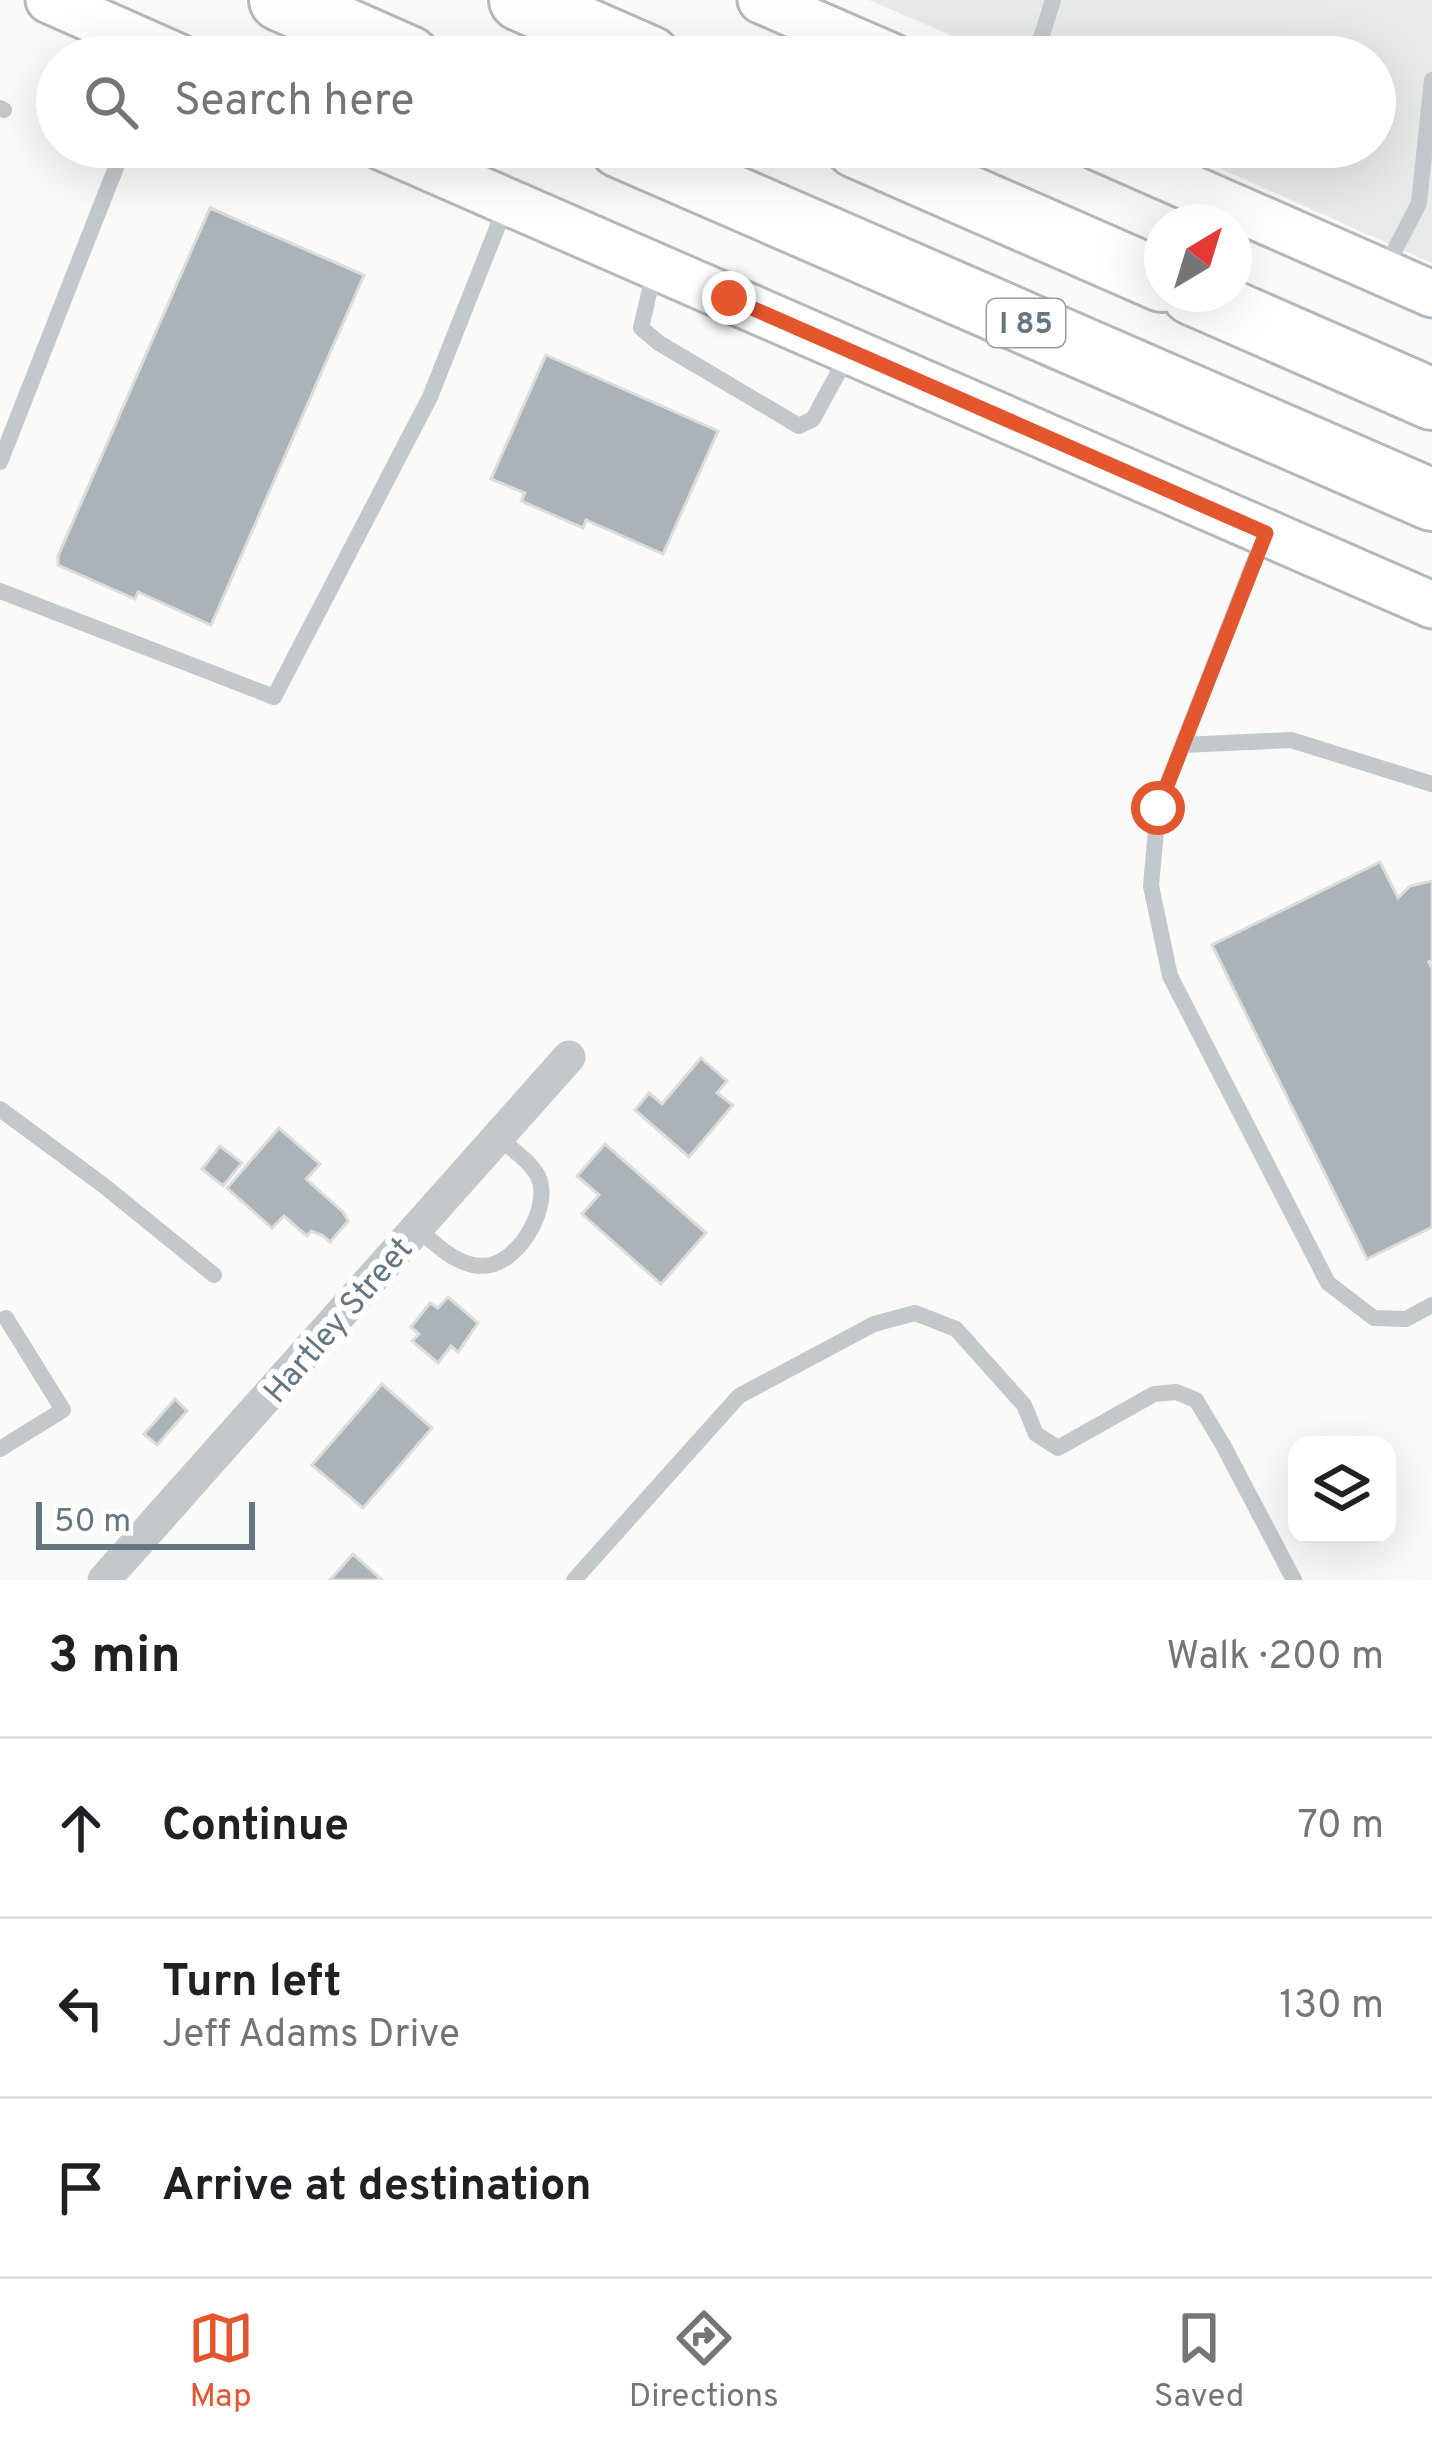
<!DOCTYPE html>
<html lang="en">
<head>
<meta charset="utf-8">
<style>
	body { margin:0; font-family:Overpass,sans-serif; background:#f2f2f2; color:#202124 }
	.controls { position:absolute; right:36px; bottom:36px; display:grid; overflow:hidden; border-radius:24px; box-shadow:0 12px 48px #0002 }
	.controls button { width:108px; height:108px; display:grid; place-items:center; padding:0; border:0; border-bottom:3px solid #e0e0e0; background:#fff; color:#202124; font:60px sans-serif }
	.compass { position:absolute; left:1144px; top:204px; width:108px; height:108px; border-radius:50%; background:#fff; box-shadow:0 12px 48px #0002; rotate:38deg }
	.scale { position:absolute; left:36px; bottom:30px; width:219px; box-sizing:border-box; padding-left:12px; border:6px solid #657683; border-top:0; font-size:33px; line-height:42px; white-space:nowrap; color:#657683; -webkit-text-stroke:9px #fff; paint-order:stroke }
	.stop { position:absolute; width:36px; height:36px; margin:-27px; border:9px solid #e4572e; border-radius:50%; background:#fff }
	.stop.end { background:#e4572e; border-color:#fff; box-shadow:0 3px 12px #0008 }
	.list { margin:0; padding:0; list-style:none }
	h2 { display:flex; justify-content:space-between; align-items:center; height:156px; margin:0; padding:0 48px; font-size:51px }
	h2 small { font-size:39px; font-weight:400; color:#757577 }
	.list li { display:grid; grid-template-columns:78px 1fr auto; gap:36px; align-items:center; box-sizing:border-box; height:180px; padding:0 48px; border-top:3px solid #e0e0e0 }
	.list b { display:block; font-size:45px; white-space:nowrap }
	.list p { margin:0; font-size:39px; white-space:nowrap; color:#757577 }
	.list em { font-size:39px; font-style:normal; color:#757577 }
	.icon { flex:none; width:66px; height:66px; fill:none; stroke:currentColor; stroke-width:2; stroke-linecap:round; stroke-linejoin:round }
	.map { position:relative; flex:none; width:1432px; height:1580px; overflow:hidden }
	.search { position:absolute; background:#fff; box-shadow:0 12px 48px #0002; left:36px; right:36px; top:36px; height:132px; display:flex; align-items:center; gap:30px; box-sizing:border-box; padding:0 42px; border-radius:66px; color:#757577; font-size:45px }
	.sheet { height:696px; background:#fff }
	nav { display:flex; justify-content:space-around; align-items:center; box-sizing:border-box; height:168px; border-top:3px solid #e0e0e0; background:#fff; font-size:33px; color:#757577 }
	nav a { display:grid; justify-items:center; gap:6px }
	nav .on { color:#e4572e }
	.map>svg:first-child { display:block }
</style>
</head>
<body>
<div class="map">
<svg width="1432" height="1580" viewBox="0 0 1432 1580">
	<rect width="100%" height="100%" fill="#fafaf8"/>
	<!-- built -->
	<path fill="#e8e9e9" d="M869 0H1432V263L1172 147H1375V57H1001Z"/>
	<!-- building -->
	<path fill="#aab3b9" stroke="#dcdcda" stroke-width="3" d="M210 208 364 275 211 625 138 592 135 599 58 565V556Z
		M546 355 718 431 663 554 586 520 583 528 521 501 525 493 491 479Z
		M1380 862 1398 898 1410 886 1432 881V960L1429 962 1432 969V1227L1367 1259 1212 945Z
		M701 1058 727 1081 717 1093 733 1105 689 1157 635 1110 649 1093 662 1104Z
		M279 1128 320 1164 306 1179 343 1212 348 1221 330 1242 322 1235 311 1231 307 1236 284 1216 272 1228 227 1188Z
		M605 1144 706 1233 661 1284 582 1214 599 1195 577 1176Z
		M220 1146 242 1163 223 1186 202 1169Z
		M448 1297 478 1323 458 1352 451 1346 438 1363 412 1341 419 1334 411 1327 430 1303 438 1308Z
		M382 1384 432 1428 363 1508 312 1465Z
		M175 1399 187 1411 157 1445 144 1434Z
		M353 1554 382 1580H330Z"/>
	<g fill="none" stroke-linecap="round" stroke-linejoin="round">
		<defs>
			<path id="secondary" d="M49 0 178 57
				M761 0 892 57
				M382 147 1432 605
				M1097 147 1432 294"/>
			<path id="highway" d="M280 0 409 57
				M520 0 650 57
				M620 147 1432 500
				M856 147 1162 281
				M1192 294 1432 399"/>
		</defs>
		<!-- secondary casing -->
		<use href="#secondary" stroke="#b3babf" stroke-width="51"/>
		<!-- highway casing -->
		<use href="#highway" stroke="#b4b9bd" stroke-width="66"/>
		<!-- lane -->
		<path stroke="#c3c8cc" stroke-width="16" d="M1035 57 1053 0
			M0 108 4 110
			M655 267 641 328 659 343 799 426 813 419 849 353
			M1384 271 1419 203 1432 80
			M0 462 124 147
			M1265 534 1158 808 1151 886 1170 976 1328 1283 1374 1318 1406 1319 1432 1305
			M0 591 274 697 430 397 507 203
			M1183 745 1291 740 1432 784
			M0 1109 103 1185 214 1275
			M417 1228C436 1245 462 1271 490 1265 521 1259 552 1205 538 1176 529 1160 511 1149 498 1137
			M0 1449 63 1410 6 1318
			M574 1580 739 1396 874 1324 915 1313 956 1329 1024 1405 1036 1434 1058 1448 1154 1394 1176 1392 1196 1400 1223 1445 1294 1580"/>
		<!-- street -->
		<path stroke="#c3c8cc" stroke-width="33" d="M104 1580 569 1057"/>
		<!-- secondary -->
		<use href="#secondary" stroke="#fff" stroke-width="45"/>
		<!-- highway -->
		<use href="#highway" stroke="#fff" stroke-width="60"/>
	</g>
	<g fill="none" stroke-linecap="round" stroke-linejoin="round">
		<!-- route -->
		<path stroke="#e4572e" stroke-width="15" d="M729 298 1266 533 1158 808"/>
	</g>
	<g text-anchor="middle" stroke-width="12" stroke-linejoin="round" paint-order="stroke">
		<!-- shield labels -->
		<rect fill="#fff" stroke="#939fa8" stroke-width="3" x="987" y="299" width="78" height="48" rx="9"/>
		<g font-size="30" font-weight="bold" fill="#657683">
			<text x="1026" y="333">I 85</text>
		</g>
		<!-- street labels -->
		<g font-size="33" fill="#657683" stroke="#fff">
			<text transform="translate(337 1319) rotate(-49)" y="12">Hartley Street</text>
		</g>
	</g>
</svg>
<div class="controls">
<button><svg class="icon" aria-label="layers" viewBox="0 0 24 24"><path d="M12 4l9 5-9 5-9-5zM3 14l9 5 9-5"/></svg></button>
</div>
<svg class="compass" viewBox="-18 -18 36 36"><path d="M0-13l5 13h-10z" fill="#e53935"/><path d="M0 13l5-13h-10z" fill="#757577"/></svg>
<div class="scale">50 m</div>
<div class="stop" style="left:1158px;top:808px"></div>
<div class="stop end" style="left:729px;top:298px"></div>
<div class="search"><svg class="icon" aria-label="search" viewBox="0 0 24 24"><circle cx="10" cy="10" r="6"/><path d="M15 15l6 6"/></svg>Search here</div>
</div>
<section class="sheet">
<h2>3 min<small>Walk · 200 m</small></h2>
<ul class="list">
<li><svg class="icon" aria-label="ahead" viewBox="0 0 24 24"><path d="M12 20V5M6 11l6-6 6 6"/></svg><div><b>Continue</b></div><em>70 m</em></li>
<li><svg class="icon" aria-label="left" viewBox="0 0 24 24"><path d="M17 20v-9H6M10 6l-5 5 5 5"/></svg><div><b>Turn left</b><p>Jeff Adams Drive</p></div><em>130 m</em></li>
<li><svg class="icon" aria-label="arrive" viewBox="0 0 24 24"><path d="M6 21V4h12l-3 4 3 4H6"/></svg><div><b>Arrive at destination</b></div></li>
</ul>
</section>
<nav>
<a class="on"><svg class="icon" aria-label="map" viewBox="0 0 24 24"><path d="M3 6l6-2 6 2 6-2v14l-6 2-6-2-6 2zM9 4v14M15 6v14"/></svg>Map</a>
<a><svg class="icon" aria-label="directions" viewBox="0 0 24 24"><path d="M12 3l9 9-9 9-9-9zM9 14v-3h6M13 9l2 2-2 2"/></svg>Directions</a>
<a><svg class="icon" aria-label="saved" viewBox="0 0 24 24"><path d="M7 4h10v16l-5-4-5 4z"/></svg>Saved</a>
</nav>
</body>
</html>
